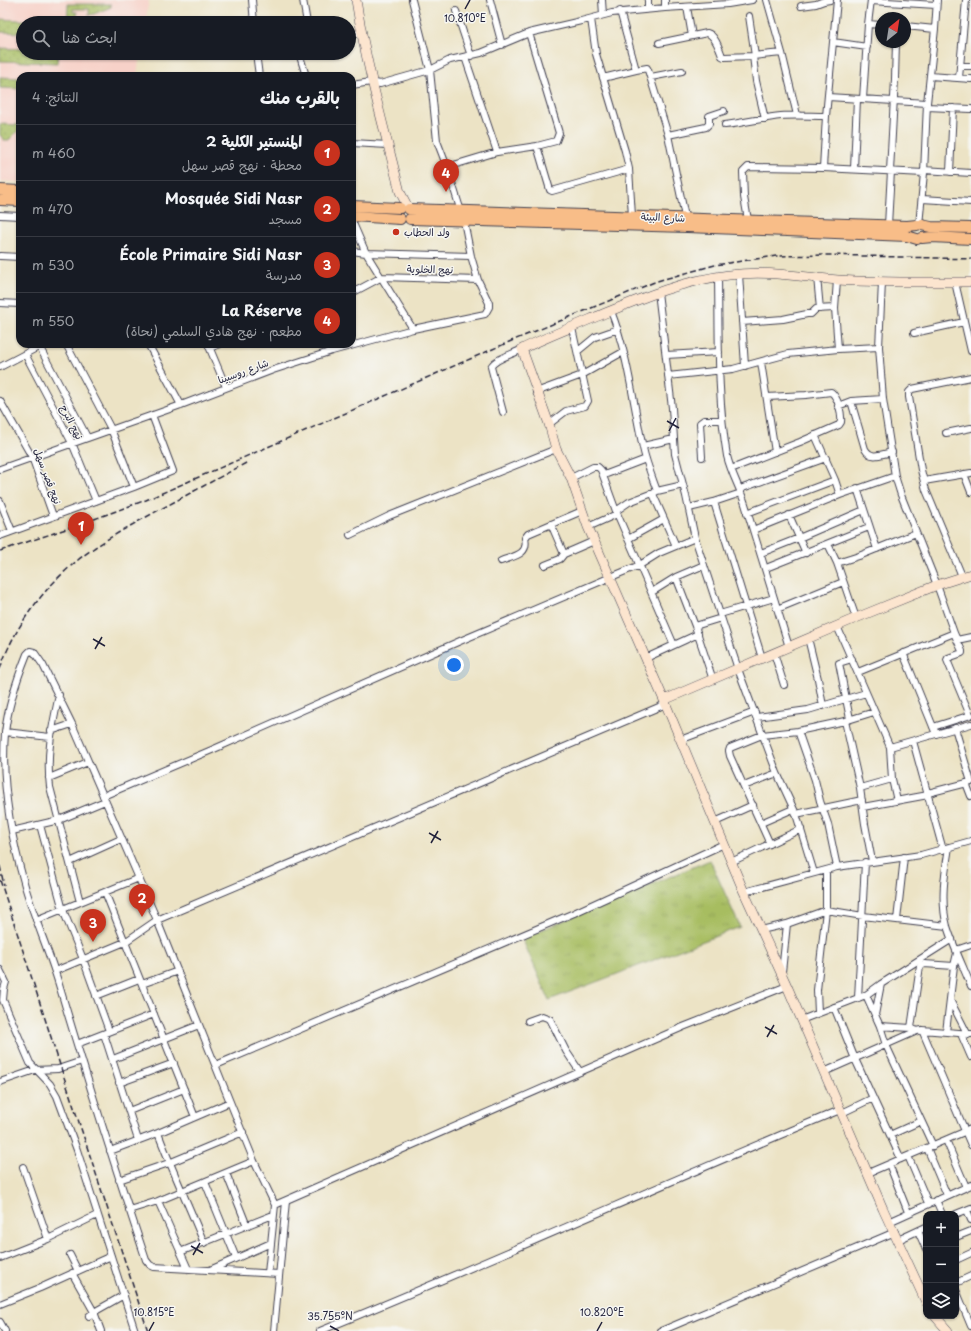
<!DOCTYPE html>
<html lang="ar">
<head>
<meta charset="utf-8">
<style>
	body { margin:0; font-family:"Playpen Sans","Playpen Sans Arabic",sans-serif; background:#20242c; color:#f1f3f6; direction:rtl }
	.controls { position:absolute; right:12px; bottom:12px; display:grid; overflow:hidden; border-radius:8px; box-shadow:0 1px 3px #0004 }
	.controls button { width:36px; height:36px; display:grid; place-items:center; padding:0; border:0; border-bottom:1px solid #363941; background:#171b24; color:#f1f3f6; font:20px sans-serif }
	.compass { position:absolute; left:875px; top:12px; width:36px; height:36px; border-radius:50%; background:#171b24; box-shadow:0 1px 3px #0004; rotate:30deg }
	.you { position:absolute; left:454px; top:665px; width:14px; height:14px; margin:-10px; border:3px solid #fff; border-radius:50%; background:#1a73e8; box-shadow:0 0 0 6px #1a73e833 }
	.badge { display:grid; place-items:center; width:26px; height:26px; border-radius:50%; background:#c8321e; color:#fff; font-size:13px; font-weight:700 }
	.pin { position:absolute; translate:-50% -33px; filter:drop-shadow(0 1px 2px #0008) }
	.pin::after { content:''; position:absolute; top:21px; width:14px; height:12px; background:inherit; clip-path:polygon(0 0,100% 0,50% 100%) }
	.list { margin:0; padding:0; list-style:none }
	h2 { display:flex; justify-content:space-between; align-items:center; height:52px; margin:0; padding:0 16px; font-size:17px }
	h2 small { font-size:13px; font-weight:400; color:#9ea1a6 }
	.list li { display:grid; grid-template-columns:26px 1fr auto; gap:12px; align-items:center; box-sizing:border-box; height:56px; padding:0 16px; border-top:1px solid #363941 }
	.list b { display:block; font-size:15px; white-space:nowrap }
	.list p { margin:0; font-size:13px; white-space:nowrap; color:#9ea1a6 }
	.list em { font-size:13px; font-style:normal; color:#9ea1a6 }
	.icon { flex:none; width:22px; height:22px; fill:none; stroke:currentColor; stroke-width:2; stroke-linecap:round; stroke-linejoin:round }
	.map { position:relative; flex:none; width:971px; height:1331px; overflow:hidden; direction:ltr }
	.search { position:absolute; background:#171b24; box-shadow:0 1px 3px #0004; left:16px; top:16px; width:340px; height:44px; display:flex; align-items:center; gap:10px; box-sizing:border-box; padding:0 14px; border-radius:22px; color:#9ea1a6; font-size:15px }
	.panel { position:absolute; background:#171b24; box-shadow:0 1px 3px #0004; left:16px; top:72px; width:340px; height:276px; border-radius:12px; direction:rtl }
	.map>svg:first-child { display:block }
</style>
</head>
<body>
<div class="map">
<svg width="971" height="1331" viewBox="0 0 971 1331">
	<defs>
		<pattern id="grass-tufts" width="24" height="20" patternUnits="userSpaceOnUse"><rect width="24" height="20" fill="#a7bd61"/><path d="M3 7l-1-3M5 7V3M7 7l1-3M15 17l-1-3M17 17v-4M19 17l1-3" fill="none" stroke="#8fa255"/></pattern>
		<pattern id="garden-dots" width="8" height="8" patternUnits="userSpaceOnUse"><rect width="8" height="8" fill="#a7bd61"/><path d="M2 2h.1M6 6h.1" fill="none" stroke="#8fa255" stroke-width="1.8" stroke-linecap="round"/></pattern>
	</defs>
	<rect width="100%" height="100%" fill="#f6f6f2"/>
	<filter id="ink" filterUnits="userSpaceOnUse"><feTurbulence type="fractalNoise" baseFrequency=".025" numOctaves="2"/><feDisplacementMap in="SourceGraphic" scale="8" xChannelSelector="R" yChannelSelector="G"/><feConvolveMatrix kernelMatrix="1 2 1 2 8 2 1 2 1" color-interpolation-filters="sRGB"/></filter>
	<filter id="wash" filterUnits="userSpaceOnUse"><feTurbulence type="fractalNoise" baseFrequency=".012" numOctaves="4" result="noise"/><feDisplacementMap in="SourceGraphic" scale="16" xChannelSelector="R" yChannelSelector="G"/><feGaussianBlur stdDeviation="0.9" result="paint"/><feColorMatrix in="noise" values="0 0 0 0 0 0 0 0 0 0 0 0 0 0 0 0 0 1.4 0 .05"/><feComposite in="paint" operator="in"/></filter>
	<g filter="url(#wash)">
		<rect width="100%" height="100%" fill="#ece3c5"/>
		<!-- built -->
		<path fill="#f7d1c8" d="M0 0H149L145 23H23V53H140L137 76H20V182L0 181Z"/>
		<!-- grass -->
		<path fill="url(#grass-tufts)" stroke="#64704e" d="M710 860 740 927 549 1000 522 938Z"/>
		<!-- garden -->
		<path fill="url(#garden-dots)" stroke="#64704e" d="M68 4H111V7L94 14 89 15V9H73V12H77V21L67 23Z
			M0 19 56 22V23H23V33L0 32Z
			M0 48 23 49V53H58L57 63 0 61Z
			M0 77 20 78V89L0 88Z
			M0 124 20 125V129L9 140H4L0 135Z"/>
	</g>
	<g filter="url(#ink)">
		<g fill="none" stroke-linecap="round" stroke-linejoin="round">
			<defs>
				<path id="street" d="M252 0 254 23
					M303 0 307 23
					M490 0 502 45
					M602 0 603 15
					M648 0V9
					M767 0 782 53 797 115
					M871 1 936 5
					M801 6 816 4 824 1 830 0
					M687 7 692 36
					M665 8 728 4 752 0
					M456 11 471 56
					M620 11 636 70
					M749 16 755 56
					M591 19 596 54 625 151 629 169 632 216
					M868 24 881 25
					M905 26 935 29
					M349 35 361 33
					M833 42 867 47
					M659 43 707 33C715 35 719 48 722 56L724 57 753 56 756 81 765 119
					M256 53 259 76
					M299 53 306 76
					M753 56 782 53
					M465 57 497 152
					M960 66H971
					M930 76 971 79
					M651 77 682 71
					M603 78 636 70 647 68 648 70 668 135 685 217
					M959 78 966 0
					M352 85 371 82 380 84 430 70 450 60 481 53 529 33 581 21 612 13 665 8V0
					M828 97 927 103
					M863 99 868 24 871 0
					M927 107 971 109
					M725 125C744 123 762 118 781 116 796 115 811 116 826 116
					M668 135 706 127 709 124V116L724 111
					M352 143 388 145
					M537 146 550 190 552 191 629 169
					M447 167 497 152 537 146 556 141 559 133 529 33
					M823 168 826 116 837 0
					M854 169 857 99
					M924 170 971 173
					M890 171 895 79 896 42
					M950 172 953 108
					M922 199 971 202
					M0 215 20 216
					M748 220 744 197 743 172 748 167 823 168 924 173
					M352 221 366 253 413 329
					M888 225 891 171
					M919 225 924 173 927 103 935 29 937 0
					M352 251 366 253 471 256
					M0 256 20 257
					M739 274 745 366
					M718 277C719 336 717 397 727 456 731 473 740 488 745 504 760 552 774 599 789 647
					M817 277 820 309
					M837 280 835 308 838 349
					M882 282 879 347 883 399 895 476 901 495 937 585 954 633 962 651V653L948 658 947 660 970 715
					M955 282 971 351
					M658 292 672 408 675 454 686 496 695 538 738 669 777 773 796 814 814 873
					M352 293 382 277 478 280
					M0 303 20 304
					M611 311C628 355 633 402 643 448 646 462 652 477 657 491
					M742 322 783 319 807 314H811L816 309 835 308
					M914 333 964 322
					M66 344 111 429 134 487
					M148 344 181 405
					M208 344 226 387
					M39 346 87 437
					M210 348 220 344
					M578 351 595 337 618 329
					M25 354 72 443 96 501
					M666 355 719 352
					M761 362 775 452
					M0 367 44 344
					M668 376 733 369 788 354 838 349 879 347
					M536 392 582 375 623 352
					M0 401 32 457 53 516
					M851 401 865 449C871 460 881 454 892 452
					M838 406 851 401 883 399
					M503 412 491 367C494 359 514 354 522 349
					M549 424 566 411 585 406 588 401 572 328
					M946 433 971 428
					M815 435 835 480 840 495
					M643 446 674 439
					M702 457 700 423 704 420H722
					M0 469 181 405 273 370 332 351 413 329 485 314 489 307V303L478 280 471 256 464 221 447 167 437 141 430 70 412 0
					M731 469 800 442 839 425 841 422C842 414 838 397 831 392L806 395 767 397
					M964 474 971 492
					M604 475 646 459
					M571 478 593 467H598L601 470 616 511 674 645
					M924 481 971 473
					M857 488 877 549
					M740 489 826 458
					M654 493 657 491 683 485
					M0 501 12 531
					M714 502 762 658
					M689 508 714 502 741 493
					M616 511 629 502 650 494H653L676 546
					M747 513 835 480
					M789 515 806 553
					M551 524 564 554
					M588 527 617 514
					M753 530 840 495 895 476
					M350 535 389 516 556 449
					M0 536 134 487 173 471 152 415
					M628 539 664 519
					M828 544 837 563 856 618
					M761 553 799 538 864 510
					M501 561C514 556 529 555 525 538L528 534 582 511
					M837 563 859 556 916 533
					M545 565 560 559 564 554 594 541
					M766 568 869 527
					M962 576 926 490 921 470 909 397V392L912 389 971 377
					M676 577 695 626 713 680
					M652 592 676 577 704 565
					M777 609 843 582
					M720 614 774 598
					M695 626 721 618
					M837 626 890 747 892 779 897 801
					M808 638 818 679 823 706
					M957 640 971 637
					M774 653 784 685
					M903 653 936 734
					M646 658 698 634
					M858 672 954 633
					M59 695C52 727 46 755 50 787L80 902
					M757 717 808 710 866 693
					M850 719 839 663 852 659
					M845 721 860 788 865 824 872 861
					M933 727 971 715
					M955 728 971 782
					M51 731 72 724
					M798 731 815 780 820 801 828 824 837 867
					M5 732 50 737
					M680 740 755 712
					M913 741 943 850
					M890 747 971 724
					M49 778 88 762
					M966 783 971 796
					M744 786 777 773
					M860 788 892 779
					M928 793 971 782
					M103 796 214 749 460 641 611 577 640 565 659 553 695 538
					M863 807 928 795
					M796 814 862 800
					M715 822 753 805
					M761 823 793 809
					M40 825 63 910 83 959 109 1031
					M12 831 59 820 105 801
					M770 844 730 756 729 751 730 748 762 735 798 731 845 721 874 712
					M949 847C945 872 940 900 947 926 953 946 963 966 971 986
					M70 862 121 839
					M731 862 801 829
					M105 892 195 1117
					M744 892 837 867 921 855 971 841
					M36 920 139 878
					M897 920 904 857
					M761 930 787 924 826 910 863 916 947 926
					M956 950 971 945
					M0 970 6 982 4 989 3 1000 30 1063 50 1084 57 1096 77 1150 135 1331
					M55 971 125 942 157 920 666 704
					M782 972 787 924
					M142 984 178 971
					M866 995 880 1026 886 1045 933 1146
					M96 996 139 979
					M858 998 865 862
					M950 1000 968 1035
					M834 1007 855 1059 901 1159
					M818 1013 817 990 826 910V870
					M875 1015 881 984
					M801 1020 866 995 881 984 952 939
					M528 1021 542 1016 550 1019 566 1051 580 1072
					M880 1026 911 1028 917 1031 922 1030 971 1034
					M911 1028 920 966 924 964 954 966
					M922 1030 971 1145
					M946 1032 954 966 957 953
					M104 1034 138 1140
					M961 1034 971 1057
					M77 1044 154 1014
					M113 1059 199 1025
					M216 1065 574 913 724 844
					M824 1072 917 1031
					M0 1082 35 1070 58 1069 82 1061
					M119 1083 174 1063
					M129 1111 184 1089
					M842 1113 873 1098
					M158 1133C172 1170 189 1206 204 1243
					M890 1135 921 1121
					M946 1140 966 1187
					M927 1148 947 1195
					M110 1151 158 1133 230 1102
					M908 1156 928 1203
					M889 1164 908 1212
					M23 1167 48 1239
					M226 1173 247 1226
					M868 1173 971 1129
					M119 1180 169 1163 243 1132
					M205 1182 236 1258
					M936 1200 942 1214
					M158 1201 188 1269
					M275 1205 683 1027 787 986
					M129 1210 158 1201 254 1161
					M967 1210 971 1220
					M956 1214 971 1208
					M889 1222 971 1185
					M918 1231 926 1249
					M956 1237 971 1231
					M898 1240 926 1227
					M180 1252 273 1215
					M70 1255 78 1271
					M0 1258 48 1239 97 1215
					M956 1260 971 1253
					M210 1270 271 1243
					M72 1273 94 1312 101 1331
					M268 1273 275 1205 254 1161 230 1102 157 920 72 724 43 665 34 652 30 651 27 654C17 679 8 705 5 733 1 784 11 837 25 886 35 921 50 953 60 988 87 1079 116 1170 146 1260L150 1265 154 1267 279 1274
					M956 1283 971 1276
					M956 1290 971 1326
					M0 1304 40 1288 111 1256
					M89 1316 94 1312 124 1295
					M0 1322 5 1331
					M274 1331 286 1201
					M320 1331C495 1260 666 1182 840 1110
					M661 1331 895 1232"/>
				<path id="secondary" d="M356 0C366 65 384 128 400 192L409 209
					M664 700 856 618 937 585 971 574
					M926 1302 883 1209 787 986 744 892 664 700 588 527 571 478 556 449 549 424 522 349C544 338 568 329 591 319 637 300 679 281 729 275 768 270 800 277 838 280 882 283 926 282 971 282
					M935 1316 948 1331"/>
				<path id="primary" d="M0 190 20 191
					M0 200 20 201
					M352 206 400 208
					M409 209 907 226 917 225
					M352 216 400 219
					M410 219 687 227 907 236 917 239
					M922 225 931 227 971 228
					M922 238 932 237 971 239"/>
			</defs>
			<!-- street casing -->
			<use href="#street" stroke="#403f50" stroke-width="8"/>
			<!-- secondary casing -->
			<use href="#secondary" stroke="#403f50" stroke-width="10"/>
			<!-- primary casing -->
			<use href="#primary" stroke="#403f50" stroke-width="12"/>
			<!-- street -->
			<use href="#street" stroke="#fff" stroke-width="6"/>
			<!-- secondary -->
			<use href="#secondary" stroke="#fce5cf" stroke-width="9"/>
			<!-- primary -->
			<use href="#primary" stroke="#f8bd88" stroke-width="10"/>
			<!-- rail -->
			<path stroke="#22223b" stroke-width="1.5" stroke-dasharray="6 3" stroke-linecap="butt" d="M0 551 78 525 146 500 509 342 657 281 715 265 776 256 829 255 971 259
				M0 669C16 621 52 577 94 548 115 534 137 522 159 510 189 494 218 478 248 462
				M0 866 4 886
				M0 880 61 1068 148 1331"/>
		</g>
	</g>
	<!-- ticks -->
	<path fill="none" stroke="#22223b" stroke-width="1.5" d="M465 9 470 0M667 421 679 428M669 431 676 418M93 639 105 646M95 649 102 637M429 833 441 840M431 843 438 831M765 1027 777 1034M767 1037 774 1025M191 1246 203 1253M193 1255 200 1243M330 1326 339 1331M149 1331 154 1322M597 1331 602 1322"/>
	<!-- markers -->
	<circle fill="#c8321e" stroke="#f6f6f2" stroke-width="1.5" cx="396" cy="232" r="4"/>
	<g text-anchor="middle" stroke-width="3" stroke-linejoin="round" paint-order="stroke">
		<!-- street labels -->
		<g font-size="10" fill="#22223b" stroke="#f6f6f2">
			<text transform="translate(663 217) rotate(2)" y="4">شارع البيئة</text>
			<text transform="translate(430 269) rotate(1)" y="4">نهج الخلوية</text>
			<text transform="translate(243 371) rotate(-20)" y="4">شارع روسبينا</text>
			<text transform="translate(72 422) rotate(63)" y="4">نهج البرج</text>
			<text transform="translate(48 476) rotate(69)" y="4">نهج قصر سهل</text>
		</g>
		<!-- poi labels -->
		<g font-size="10" fill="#22223b" stroke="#f6f6f2" text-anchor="start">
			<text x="404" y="236">ولد الحطاب</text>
		</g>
	</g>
	<g font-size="10" text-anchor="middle" fill="#22223b" stroke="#f6f6f2" stroke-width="3" stroke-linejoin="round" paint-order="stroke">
		<text x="465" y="22">10.810°E</text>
		<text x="154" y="1316">10.815°E</text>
		<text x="602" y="1316">10.820°E</text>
		<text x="330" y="1320">35.755°N</text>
	</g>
</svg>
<div class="controls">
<button>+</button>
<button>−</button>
<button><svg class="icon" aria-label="layers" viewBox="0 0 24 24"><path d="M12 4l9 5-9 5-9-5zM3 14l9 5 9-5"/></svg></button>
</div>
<svg class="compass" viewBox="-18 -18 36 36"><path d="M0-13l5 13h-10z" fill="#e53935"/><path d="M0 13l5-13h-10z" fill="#9ea1a6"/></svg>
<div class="you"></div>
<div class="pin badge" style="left:81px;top:545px">1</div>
<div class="pin badge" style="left:142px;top:917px">2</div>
<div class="pin badge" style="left:93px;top:942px">3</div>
<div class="pin badge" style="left:446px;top:192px">4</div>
<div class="search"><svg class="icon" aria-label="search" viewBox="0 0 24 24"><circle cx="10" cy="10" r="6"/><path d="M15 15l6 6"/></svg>ابحث هنا</div>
<section class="panel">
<h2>بالقرب منك<small>النتائج: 4</small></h2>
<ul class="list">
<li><span class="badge">1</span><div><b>المنستير الكلية 2</b><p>محطة · نهج قصر سهل</p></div><em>460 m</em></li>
<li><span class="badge">2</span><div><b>Mosquée Sidi Nasr</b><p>مسجد</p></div><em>470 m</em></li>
<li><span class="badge">3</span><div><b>École Primaire Sidi Nasr</b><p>مدرسة</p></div><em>530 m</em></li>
<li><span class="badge">4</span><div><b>La Réserve</b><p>مطعم · نهج هادي السلمي (نحاة)</p></div><em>550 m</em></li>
</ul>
</section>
</div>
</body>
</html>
